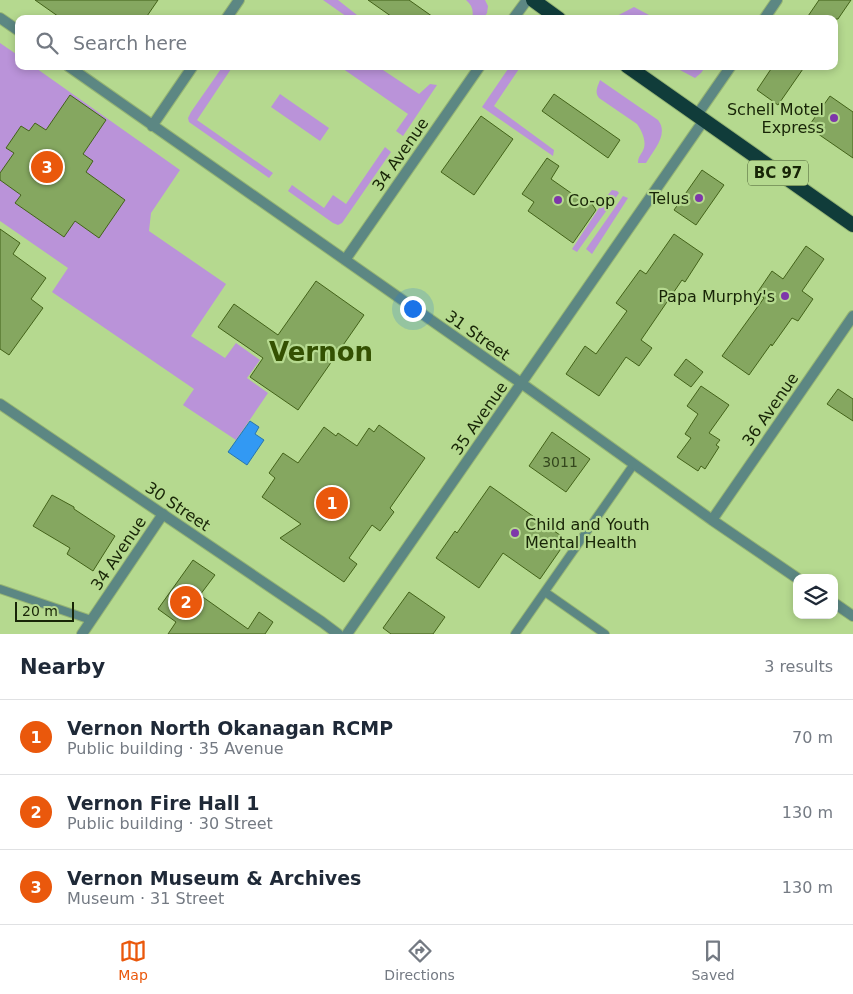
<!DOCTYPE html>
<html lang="en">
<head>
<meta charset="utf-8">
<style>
	body { margin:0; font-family:"DejaVu Sans",sans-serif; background:#f2f2f3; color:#1f2937 }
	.controls { position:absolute; right:15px; bottom:15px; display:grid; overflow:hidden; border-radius:10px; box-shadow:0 2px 8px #0003 }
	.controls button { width:45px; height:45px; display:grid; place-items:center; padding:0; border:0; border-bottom:1px solid #e0e1e3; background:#fff; color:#1f2937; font:25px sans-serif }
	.scale { position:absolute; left:15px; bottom:12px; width:59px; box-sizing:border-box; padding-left:5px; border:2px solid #182507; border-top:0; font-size:14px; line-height:18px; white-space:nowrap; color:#182507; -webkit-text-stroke:4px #b5d98f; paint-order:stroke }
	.you { position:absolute; left:412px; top:308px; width:18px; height:18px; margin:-12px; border:4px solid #fff; border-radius:50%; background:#1a73e8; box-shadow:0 0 0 8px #1a73e833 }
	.badge { display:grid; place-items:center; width:32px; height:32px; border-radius:50%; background:#ea580c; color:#fff; font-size:16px; font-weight:700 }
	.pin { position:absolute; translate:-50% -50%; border:2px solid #fff; box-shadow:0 1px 5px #0006 }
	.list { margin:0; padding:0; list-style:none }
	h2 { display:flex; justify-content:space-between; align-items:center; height:65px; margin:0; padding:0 20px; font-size:21px }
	h2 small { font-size:16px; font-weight:400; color:#747a83 }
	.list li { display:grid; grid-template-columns:32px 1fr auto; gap:15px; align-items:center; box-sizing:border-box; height:75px; padding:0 20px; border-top:1px solid #e0e1e3 }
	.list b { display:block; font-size:19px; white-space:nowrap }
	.list p { margin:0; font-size:16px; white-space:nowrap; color:#747a83 }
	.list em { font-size:16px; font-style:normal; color:#747a83 }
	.icon { flex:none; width:28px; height:28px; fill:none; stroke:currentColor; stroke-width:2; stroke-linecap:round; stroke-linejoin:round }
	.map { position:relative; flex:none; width:853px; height:634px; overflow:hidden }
	.search { position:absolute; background:#fff; box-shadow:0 2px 8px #0003; left:15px; right:15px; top:15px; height:55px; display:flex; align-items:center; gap:12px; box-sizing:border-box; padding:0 18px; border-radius:10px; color:#747a83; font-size:19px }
	.sheet { height:290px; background:#fff }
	nav { display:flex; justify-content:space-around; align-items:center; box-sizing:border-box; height:70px; border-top:1px solid #e0e1e3; background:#fff; font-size:14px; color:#747a83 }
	nav a { display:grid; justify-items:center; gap:2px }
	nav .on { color:#ea580c }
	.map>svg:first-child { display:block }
</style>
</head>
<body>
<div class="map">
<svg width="853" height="634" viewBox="0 0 853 634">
	<rect width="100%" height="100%" fill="#b5d98f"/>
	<!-- green -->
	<path fill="#ba93d9" d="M323 0H338L362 19H350Z
		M466 0H485L488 6 487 13 483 19H472C474 11 472 5 466 0Z
		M634 7 649 15 650 19H611Z
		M0 43 19 56V66H33L180 170 151 213 149 231 226 284 191 336 225 358 236 343 260 360 247 378 268 393 236 440 183 405 194 389 52 292 68 268 0 221Z
		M223 66H233L197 120 273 173 269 178 189 122 188 118 191 112Z
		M339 66H377L419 94 430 84 437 85 403 136 396 131 408 114Z
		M510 66H521L494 106 554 150 553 156 482 107Z
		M679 66H706L701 73 695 78 678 69Z
		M600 80 658 120C669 134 654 150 646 163H638C638 156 642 154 644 148 646 140 642 131 637 124L599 98C594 92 598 86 600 80Z
		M280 94 329 128 320 141 271 107Z
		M385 147 391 152 342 223 338 225 333 223 288 191 292 185 324 208 333 195 346 204Z
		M612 190 617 191 619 193 577 252 572 249 601 205 604 207 609 200 606 197Z
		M623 196 628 198 592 254 586 249Z"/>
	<!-- water -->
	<path fill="#3299f3" stroke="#2a76ac" d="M250 421 259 427 255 434 264 440 247 465 228 452Z"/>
	<!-- building -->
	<path fill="#85a760" stroke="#436219" d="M35 0H158L145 19H62Z
		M368 0H409L436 19H395Z
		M819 0H851L838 19H806Z
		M773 66H805L778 105 757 90Z
		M554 94 620 140 608 158 542 111Z
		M70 95 106 120 83 154 93 161 86 172 125 200 99 238 75 221 64 237 15 203 21 195 0 180V173L14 153 6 148 21 126 29 131 35 123 46 130Z
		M830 96 853 112V158L808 127Z
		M481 116 513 139 474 195 441 172Z
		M547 158 559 166 551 179 581 200 588 201 592 204 596 210 573 243 528 211 534 202 522 194Z
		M702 170 724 185 696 225 674 210Z
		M0 229 20 243 13 254 46 278 31 299 43 308 9 355 0 349Z
		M674 234 703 254 685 282 682 280 641 340 652 348 639 366 626 357 599 396 566 374 585 346 596 354 627 311 616 303 640 270 646 274Z
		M806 246 824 259 802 291 813 299 798 321 792 318 772 346 771 344 749 375 722 356 764 298 757 293 772 271 783 279Z
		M316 281 364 315 298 410 250 377 263 358 218 327 234 304 278 335Z
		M686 359 703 372 691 387 674 375Z
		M701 386 729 405 709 433 720 440 716 445 719 447 705 469 701 466 698 471 677 457 691 438 685 434 698 414 687 406Z
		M838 389 853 399V421L827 404Z
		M379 425 425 458 390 508 394 512 380 531 372 525 349 558 357 564 344 582 280 538 301 524 262 497 275 478 269 473 283 453 298 463 324 427 336 436 338 433 357 446 369 428 374 432Z
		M552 432 590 459 566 492 529 466Z
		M490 486 567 540 540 579 503 553 479 588 436 558 455 531 457 533Z
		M52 495 74 507V509L115 536 93 571 67 554 70 548 33 526Z
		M193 560 215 575 200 595 248 629 259 612 273 622 265 634H168L176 622 158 609Z
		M409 592 445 617 433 634H391L383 628Z"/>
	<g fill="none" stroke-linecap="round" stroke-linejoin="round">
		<defs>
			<path id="service" d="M0 589 91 620
				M545 592 605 634
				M515 634 634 464"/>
			<path id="minor" d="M0 18 19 31
				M226 19 239 0
				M513 19 527 0
				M764 19 777 0
				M68 66 521 383 712 520 797 578
				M697 115 731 66
				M152 126 193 66
				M345 260 480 66
				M712 520 853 316
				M834 603 853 616
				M82 634 163 514
				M347 634 704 120"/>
			<path id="tertiary" d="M0 404 322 622 338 634"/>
			<path id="trunk" d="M533 0 559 19
				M627 66 853 225"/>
		</defs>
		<!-- service casing -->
		<use href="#service" stroke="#96b574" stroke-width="10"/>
		<!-- minor casing -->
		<use href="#minor" stroke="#96b574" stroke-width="12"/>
		<!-- tertiary casing -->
		<use href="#tertiary" stroke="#96b574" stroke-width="12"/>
		<!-- trunk casing -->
		<use href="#trunk" stroke="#96b574" stroke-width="16"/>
		<!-- service -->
		<use href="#service" stroke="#5c8783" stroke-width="8"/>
		<!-- minor -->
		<use href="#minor" stroke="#5c8783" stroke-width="10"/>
		<!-- tertiary -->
		<use href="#tertiary" stroke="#5c8783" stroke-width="10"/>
		<!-- trunk -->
		<use href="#trunk" stroke="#103c3a" stroke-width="14"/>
	</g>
	<!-- markers -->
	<g fill="#7e37aa" stroke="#b5d98f" stroke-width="2">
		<circle cx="834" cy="118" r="5"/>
		<circle cx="699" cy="198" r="5"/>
		<circle cx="558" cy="200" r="5"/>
		<circle cx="785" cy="296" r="5"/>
		<circle cx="515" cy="533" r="5"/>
	</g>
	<g text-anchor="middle" stroke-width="4.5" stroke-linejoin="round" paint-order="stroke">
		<!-- number labels -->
		<g font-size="14" fill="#33461d">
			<text x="560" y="467">3011</text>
		</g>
		<!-- shield labels -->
		<rect fill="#b5d98f" stroke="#475b30" stroke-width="1" x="748" y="160.5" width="60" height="25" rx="4"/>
		<g font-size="15" font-weight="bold" fill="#182507">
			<text x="778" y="178">BC 97</text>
		</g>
		<!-- poi labels -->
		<g font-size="16" fill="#182507" stroke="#b5d98f" text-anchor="end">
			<text x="824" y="115">Schell Motel<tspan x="824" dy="18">Express</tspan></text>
			<text x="689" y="204">Telus</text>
			<text x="568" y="206" text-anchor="start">Co-op</text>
			<text x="775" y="302">Papa Murphy's</text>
			<text x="525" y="530" text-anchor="start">Child and Youth<tspan x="525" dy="18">Mental Health</tspan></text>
		</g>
		<!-- street labels -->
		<g font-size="16" fill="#182507" stroke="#b5d98f">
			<text transform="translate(400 154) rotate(-55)" y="6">34 Avenue</text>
			<text transform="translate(478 335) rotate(35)" y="6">31 Street</text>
			<text transform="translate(770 409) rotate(-55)" y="6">36 Avenue</text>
			<text transform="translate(479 418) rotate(-55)" y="6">35 Avenue</text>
			<text transform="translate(178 506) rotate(34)" y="6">30 Street</text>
			<text transform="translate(118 553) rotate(-56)" y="6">34 Avenue</text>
		</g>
		<!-- town labels -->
		<g font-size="26" font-weight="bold" fill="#345102" stroke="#b5d98f">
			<text x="321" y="361">Vernon</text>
		</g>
	</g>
</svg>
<div class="controls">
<button><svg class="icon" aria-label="layers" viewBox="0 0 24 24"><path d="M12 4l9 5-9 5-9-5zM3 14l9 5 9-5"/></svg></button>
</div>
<div class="scale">20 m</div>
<div class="you"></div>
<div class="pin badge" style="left:332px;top:503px">1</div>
<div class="pin badge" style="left:186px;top:602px">2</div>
<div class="pin badge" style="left:47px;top:167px">3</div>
<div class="search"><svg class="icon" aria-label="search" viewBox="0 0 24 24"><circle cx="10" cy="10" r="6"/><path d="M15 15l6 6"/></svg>Search here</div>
</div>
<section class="sheet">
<h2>Nearby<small>3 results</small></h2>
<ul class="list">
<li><span class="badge">1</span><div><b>Vernon North Okanagan RCMP</b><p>Public building · 35 Avenue</p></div><em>70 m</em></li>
<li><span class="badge">2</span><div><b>Vernon Fire Hall 1</b><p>Public building · 30 Street</p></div><em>130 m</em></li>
<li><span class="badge">3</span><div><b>Vernon Museum &amp; Archives</b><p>Museum · 31 Street</p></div><em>130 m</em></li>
</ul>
</section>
<nav>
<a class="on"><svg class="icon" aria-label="map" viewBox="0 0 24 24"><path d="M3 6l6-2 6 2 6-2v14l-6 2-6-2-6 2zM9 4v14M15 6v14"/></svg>Map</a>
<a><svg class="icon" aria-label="directions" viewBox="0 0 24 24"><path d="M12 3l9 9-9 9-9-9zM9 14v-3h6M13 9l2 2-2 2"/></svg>Directions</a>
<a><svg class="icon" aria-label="saved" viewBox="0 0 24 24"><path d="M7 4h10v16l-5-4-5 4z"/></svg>Saved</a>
</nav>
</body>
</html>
